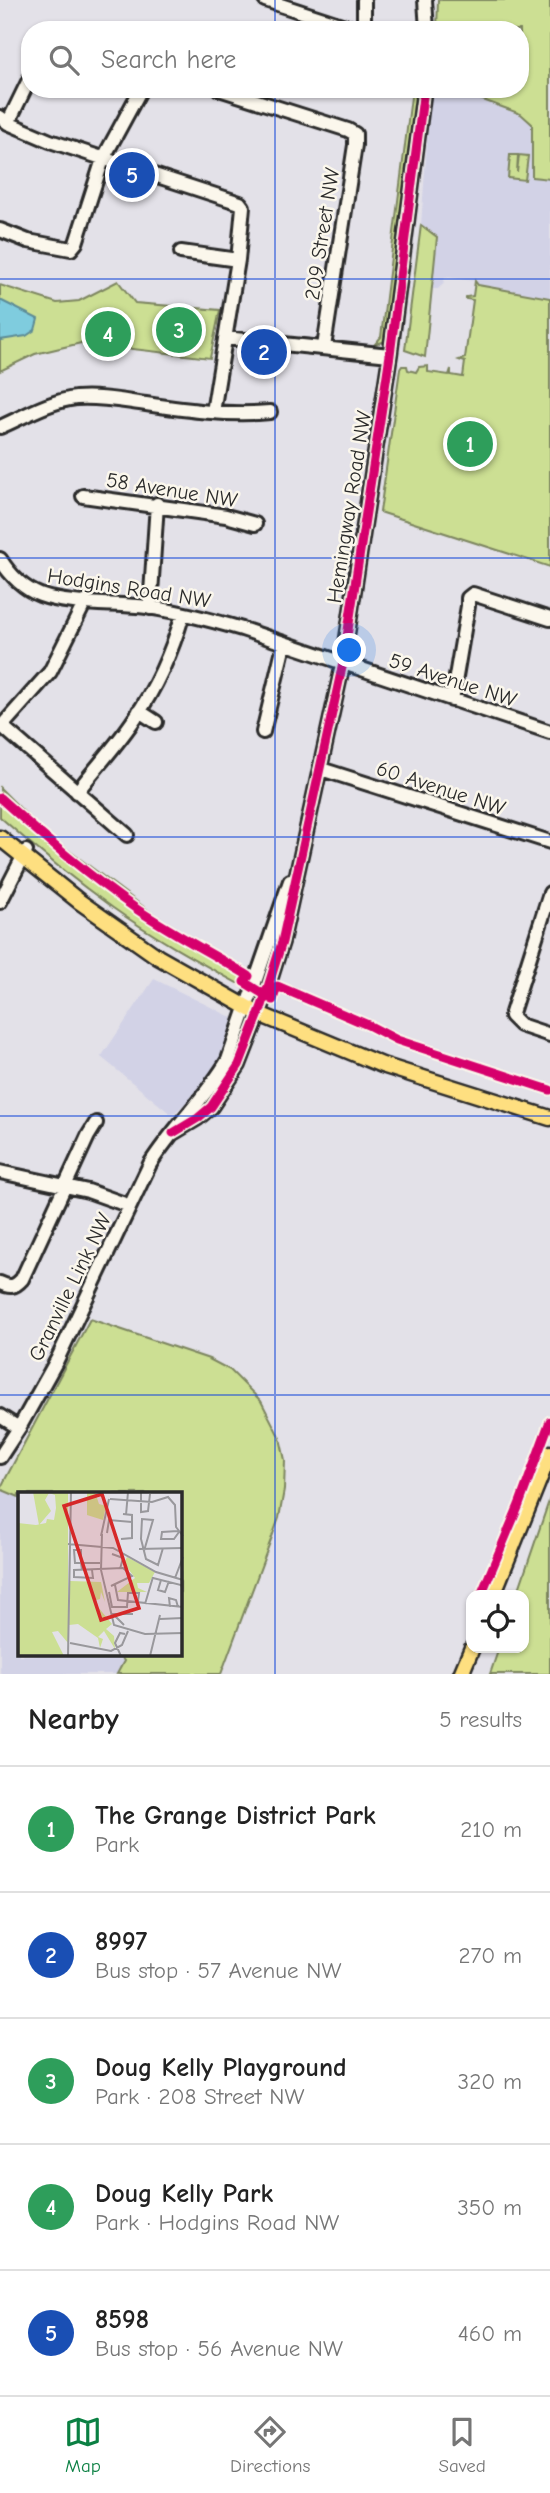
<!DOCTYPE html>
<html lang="en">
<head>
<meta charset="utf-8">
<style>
	body { margin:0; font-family:"Comic Neue",sans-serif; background:#f6f6f6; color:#222 }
	.controls { position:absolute; right:21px; bottom:21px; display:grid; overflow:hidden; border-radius:14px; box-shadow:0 2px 5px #0004 }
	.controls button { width:63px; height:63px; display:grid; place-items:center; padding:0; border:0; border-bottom:2px solid #e0e0e0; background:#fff; color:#222; font:35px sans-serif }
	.you { position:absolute; left:350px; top:651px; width:24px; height:24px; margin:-18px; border:5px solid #fff; border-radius:50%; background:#1a73e8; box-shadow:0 0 0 10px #1a73e833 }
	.badge { display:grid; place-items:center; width:46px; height:46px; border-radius:50%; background:#0b8043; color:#fff; font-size:23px; font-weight:700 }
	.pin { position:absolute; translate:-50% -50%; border:4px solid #fff; box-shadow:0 2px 7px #0006 }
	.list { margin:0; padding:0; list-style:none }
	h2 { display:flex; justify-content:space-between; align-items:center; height:91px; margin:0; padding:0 28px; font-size:30px }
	h2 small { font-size:23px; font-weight:400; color:#767676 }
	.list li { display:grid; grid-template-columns:46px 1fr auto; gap:21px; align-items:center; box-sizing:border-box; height:126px; padding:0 28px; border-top:2px solid #e0e0e0 }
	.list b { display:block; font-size:26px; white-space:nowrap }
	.list p { margin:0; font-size:23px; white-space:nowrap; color:#767676 }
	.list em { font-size:23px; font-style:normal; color:#767676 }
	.icon { flex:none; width:38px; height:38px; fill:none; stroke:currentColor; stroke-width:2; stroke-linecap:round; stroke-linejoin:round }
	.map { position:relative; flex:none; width:550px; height:1674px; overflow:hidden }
	.search { position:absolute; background:#fff; box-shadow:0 2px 5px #0004; left:21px; right:21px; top:21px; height:77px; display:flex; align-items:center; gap:18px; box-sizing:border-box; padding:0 24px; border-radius:28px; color:#767676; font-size:26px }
	.sheet { height:721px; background:#fff }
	nav { display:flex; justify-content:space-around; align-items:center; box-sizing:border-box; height:98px; border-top:2px solid #e0e0e0; background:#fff; font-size:19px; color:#767676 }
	nav a { display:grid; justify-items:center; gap:4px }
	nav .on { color:#0b8043 }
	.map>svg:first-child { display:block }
</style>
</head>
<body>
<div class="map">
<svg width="550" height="1674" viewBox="0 0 550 1674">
	<rect width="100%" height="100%" fill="#e3e1e8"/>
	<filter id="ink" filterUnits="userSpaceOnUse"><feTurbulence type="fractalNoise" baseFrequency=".0143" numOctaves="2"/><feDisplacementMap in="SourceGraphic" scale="14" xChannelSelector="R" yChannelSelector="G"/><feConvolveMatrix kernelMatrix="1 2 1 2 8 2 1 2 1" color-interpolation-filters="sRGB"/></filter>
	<g filter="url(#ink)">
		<!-- built -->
		<path fill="#d2d2e6" d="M431 89H465L464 92 521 114 532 124V176L550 179V298L478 285 474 281 445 277 443 284 438 289H430L437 237 421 225Z
			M154 979 233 1018 219 1060 197 1093 172 1115 101 1057Z
			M0 1489 19 1497V1655H120L124 1661 117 1674H1L0 1672Z"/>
		<!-- green -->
		<path fill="#ccdf93" stroke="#7c855f" stroke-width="2" d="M438 0H550V179L532 177V124L521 114 464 93 465 89H520V30H437Z
			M412 89H417V104L386 339 383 342 375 344 381 337Z
			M510 155H518L517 172 519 155 528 156 525 180 508 178Z
			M421 225 437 237 425 357 405 350Z
			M118 281 135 303 220 310 210 358 81 343 35 354 0 371V285L57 303 79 301Z
			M475 281 478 285 550 298V567L380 512 400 369 402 366H407L408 370 416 372 419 367 428 366V372L449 375 451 369V375L463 377 465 362 459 360 465 358 473 300 466 299V297L473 296Z
			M0 788 43 831 144 907 186 938 249 971 246 988C201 963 155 938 113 908 74 880 36 849 0 817Z
			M90 1319 209 1359 230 1370 261 1401 280 1438 285 1460 284 1490 279 1518 221 1674H117L124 1661 120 1655H180V1494H19V1497L0 1489Z
			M550 1498V1674H490L499 1648H524V1595H517Z"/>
		<!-- water -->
		<path fill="#7fccde" stroke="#5d8c96" stroke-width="2" d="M0 300 38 319 35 330 26 336 0 340Z"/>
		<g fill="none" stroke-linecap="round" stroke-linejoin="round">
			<defs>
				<path id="minor" d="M265 0 348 27 359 29 364 22V0
					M425 0 427 30
					M219 89 348 130 355 134V145L324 347
					M0 117 8 123 50 141 240 203 243 207 238 260 213 412
					M8 123 30 78
					M0 230 28 241 71 249 76 243 103 159 141 89
					M181 252 238 260
					M225 338 390 355
					M0 427C23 417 50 401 76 398 99 396 123 401 146 404 187 410 228 416 270 412
					M83 496 226 516 255 524
					M0 559C10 575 22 588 40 595 70 606 114 603 147 607 179 611 211 620 242 629L550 732
					M85 602 50 672 2 726 127 835
					M150 608 157 504
					M452 700 468 606V598L473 594 550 619
					M139 711 156 722
					M263 732 284 645
					M321 769 550 842
					M77 792C96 767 118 744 135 718 157 686 172 651 183 614
					M550 893 511 1016 520 1025 550 1035
					M0 902 26 851
					M173 1133 198 1118 211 1107 239 1065 262 1006 282 942 343 663 390 355 424 89
					M0 1172 88 1191 130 1206
					M0 1283C10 1288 15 1287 22 1279L88 1136 96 1123
					M0 1416 19 1428
					M0 1457 19 1428 57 1360 150 1164C173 1127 206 1098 228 1060L290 881"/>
				<path id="major" d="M0 838 80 902 158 957 259 1014 382 1065 550 1118
					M493 1595 550 1453
					M461 1674 472 1648"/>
			</defs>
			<!-- minor casing -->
			<use href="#minor" stroke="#2b2b2b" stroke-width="18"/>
			<!-- major casing -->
			<use href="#major" stroke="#2b2b2b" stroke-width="19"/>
			<!-- minor -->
			<use href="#minor" stroke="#fbf7ec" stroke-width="12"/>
			<!-- major -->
			<use href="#major" stroke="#fedf80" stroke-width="14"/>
			<defs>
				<path id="cycleway" d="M0 798C44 838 89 876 138 910 174 934 212 954 249 976L244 982 273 1000 277 986 368 1025 397 1040 550 1090
					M173 1133 198 1118 211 1107 239 1065 262 1006 282 942 343 663 390 355 424 89
					M481 1595 519 1505 550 1421"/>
			</defs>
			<!-- cycleway casing -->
			<use href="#cycleway" stroke="#fbf7ec" stroke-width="13"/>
			<!-- cycleway -->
			<use href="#cycleway" stroke="#d6006c" stroke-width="9"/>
		</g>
	</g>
	<!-- grid -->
	<path fill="none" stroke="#1d4ed8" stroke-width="2" stroke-opacity="0.55" d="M275 0V30M275 89V1674M0 279H550M0 558H550M0 837H550M0 1116H550M0 1395H550"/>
	<g text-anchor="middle" stroke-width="5" stroke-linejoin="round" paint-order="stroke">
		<!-- street labels -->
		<g font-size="21" fill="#2b2b2b" stroke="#fbf7ec">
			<text transform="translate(322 234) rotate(-81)" y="7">209 Street NW</text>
			<text transform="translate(172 490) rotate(9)" y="7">58 Avenue NW</text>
			<text transform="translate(349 507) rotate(-81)" y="7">Hemingway Road NW</text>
			<text transform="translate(129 588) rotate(9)" y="7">Hodgins Road NW</text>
			<text transform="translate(453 680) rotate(18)" y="7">59 Avenue NW</text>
			<text transform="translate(441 788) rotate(18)" y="7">60 Avenue NW</text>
			<text transform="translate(70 1287) rotate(-64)" y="7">Granville Link NW</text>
		</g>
	</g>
	<!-- overview -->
	<g transform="translate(18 1492)">
		<rect width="164" height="164" fill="#e3e1e8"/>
		<path d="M15 0H50V151L40 139 34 140 46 164H0V31L18 33 28 31 29 27 36 28 38 16 37 3 31 1 27 8 33 19 21 33ZM69 0H77L81 12 88 14 85 28 69 23ZM109 65 137 80 131 91H119L120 96 129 100H99L117 86 106 71ZM52 89 83 90 87 110 83 100 82 107 75 109 94 132 88 137 96 144 97 157 86 139 80 145 85 147 82 156 80 146 60 132 51 133Z" fill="#ccdf93"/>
		<path fill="none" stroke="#99989c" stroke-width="2" d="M123 0V20L130 19 132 2M92 7 134 10 150 5 157 13 158 35 165 44M108 23 110 0M160 39 144 40 143 47H156L161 40M89 41 91 28 114 30M84 42 83 78 96 133 127 142 165 141M83 44 91 7M103 47 114 46V23L105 22M50 52 95 56 138 80 165 88M121 57 165 56M126 59 135 28 124 27 123 47 128 67 140 73 145 56M94 62 105 66 102 77M64 78 63 71V58H56L57 71H82M74 78 75 86 56 85V78L105 76 114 84 93 94M135 86 163 93 165 98M157 86 165 65M143 88 140 98 147 100 151 89M97 93 100 108 165 115M91 100 94 115H109L110 101H121L120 109M127 112 135 85M152 115 151 106 158 108 160 115M142 127 165 126M106 133 95 122H115M52 151 93 159 104 153 110 139M50 164 53 0M103 164 97 151 102 141 107 142M132 164 142 123"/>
		<path fill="#d62828" fill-opacity="0.15" stroke="#d62828" stroke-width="3.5" d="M84 2 121 116 83 128 46 14Z"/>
		<rect width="164" height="164" fill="none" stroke="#2b2b2b" stroke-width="3.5"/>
	</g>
</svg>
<div class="controls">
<button><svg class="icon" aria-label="locate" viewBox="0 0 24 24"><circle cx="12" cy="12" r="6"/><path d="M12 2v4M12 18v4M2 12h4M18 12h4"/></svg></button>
</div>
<div class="you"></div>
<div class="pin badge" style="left:470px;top:444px;background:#2e9e5b">1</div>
<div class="pin badge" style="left:264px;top:352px;background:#1a4fb4">2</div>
<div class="pin badge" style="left:179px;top:330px;background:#2e9e5b">3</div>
<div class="pin badge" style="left:108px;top:334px;background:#2e9e5b">4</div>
<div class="pin badge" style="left:132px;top:175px;background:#1a4fb4">5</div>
<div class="search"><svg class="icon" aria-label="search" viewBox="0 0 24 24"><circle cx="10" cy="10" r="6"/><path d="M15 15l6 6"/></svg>Search here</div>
</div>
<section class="sheet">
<h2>Nearby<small>5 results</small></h2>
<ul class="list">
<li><span class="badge" style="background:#2e9e5b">1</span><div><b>The Grange District Park</b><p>Park</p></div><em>210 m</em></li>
<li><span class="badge" style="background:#1a4fb4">2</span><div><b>8997</b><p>Bus stop · 57 Avenue NW</p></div><em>270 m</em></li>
<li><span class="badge" style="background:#2e9e5b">3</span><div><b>Doug Kelly Playground</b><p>Park · 208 Street NW</p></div><em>320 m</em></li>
<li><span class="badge" style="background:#2e9e5b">4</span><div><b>Doug Kelly Park</b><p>Park · Hodgins Road NW</p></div><em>350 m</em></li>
<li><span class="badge" style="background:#1a4fb4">5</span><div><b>8598</b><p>Bus stop · 56 Avenue NW</p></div><em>460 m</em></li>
</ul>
</section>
<nav>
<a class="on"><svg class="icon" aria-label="map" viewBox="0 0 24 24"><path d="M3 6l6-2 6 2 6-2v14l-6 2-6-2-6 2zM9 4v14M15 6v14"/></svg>Map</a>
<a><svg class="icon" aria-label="directions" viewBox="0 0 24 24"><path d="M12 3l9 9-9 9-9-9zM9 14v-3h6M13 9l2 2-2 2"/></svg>Directions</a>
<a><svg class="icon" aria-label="saved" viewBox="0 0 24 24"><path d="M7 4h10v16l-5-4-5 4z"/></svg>Saved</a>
</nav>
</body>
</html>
